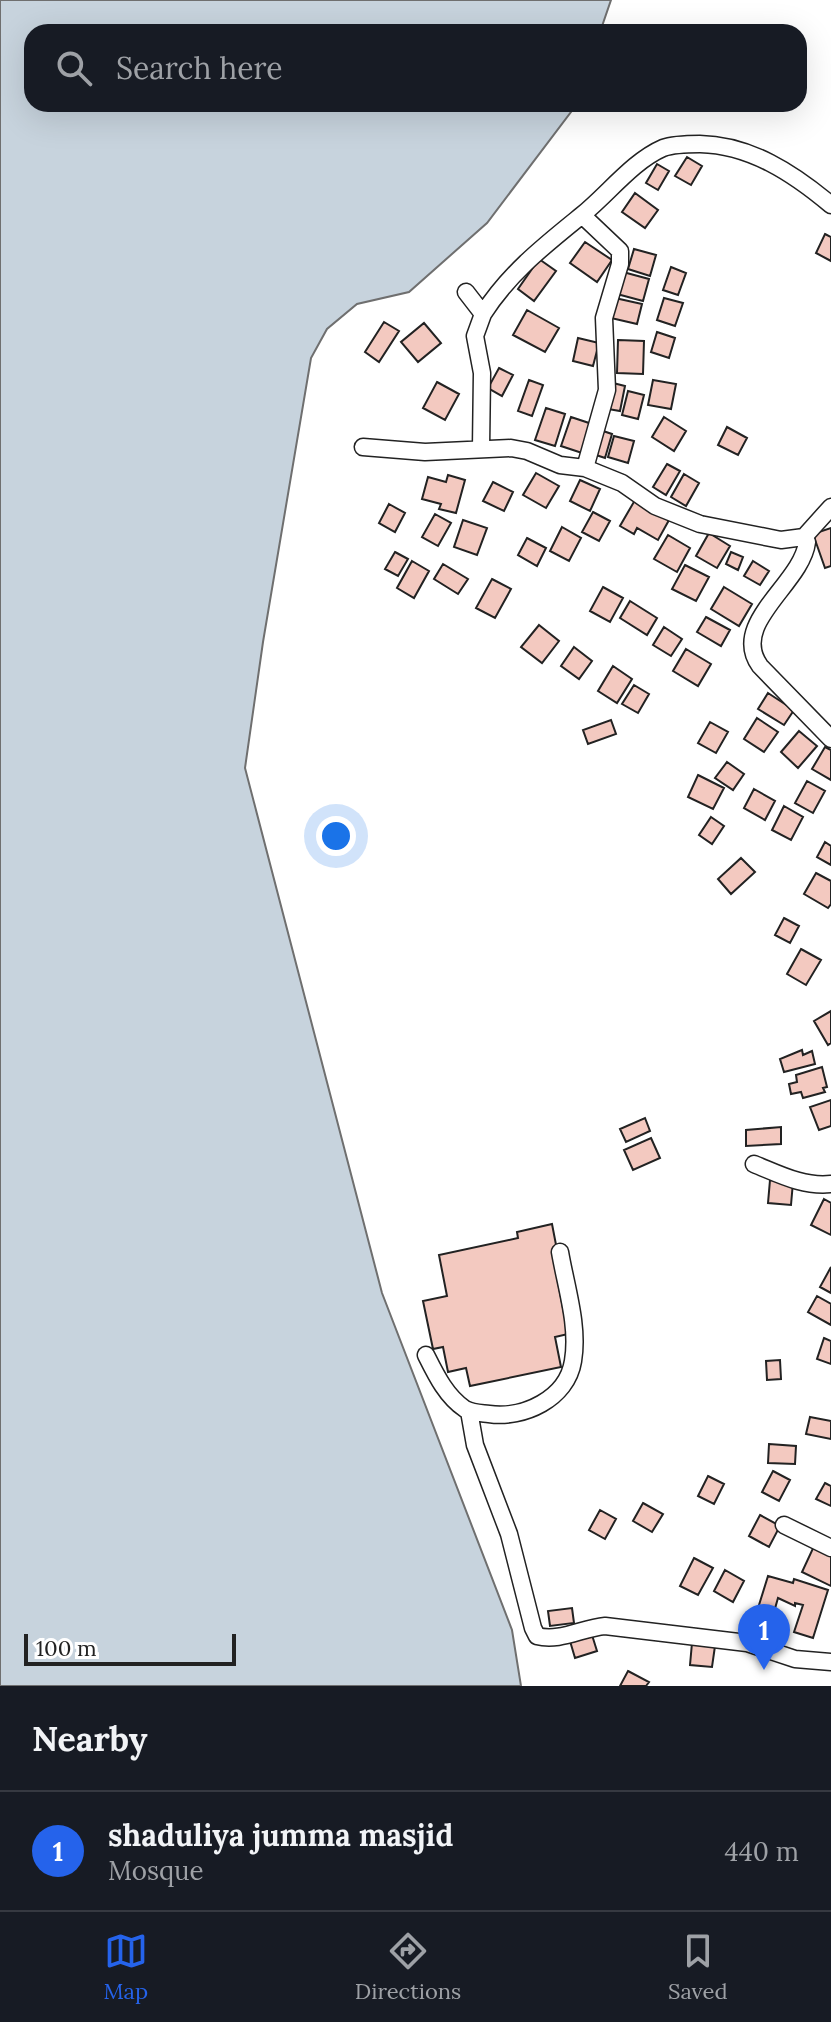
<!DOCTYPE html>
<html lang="en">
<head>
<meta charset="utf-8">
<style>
	body { margin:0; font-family:Lora,serif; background:#20242c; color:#f1f3f6 }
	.scale { position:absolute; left:24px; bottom:20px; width:212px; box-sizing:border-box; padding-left:8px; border:4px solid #222; border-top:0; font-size:22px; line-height:28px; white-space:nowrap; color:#222; -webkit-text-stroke:6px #fff; paint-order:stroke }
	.you { position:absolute; left:336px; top:836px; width:28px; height:28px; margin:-20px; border:6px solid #fff; border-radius:50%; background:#1a73e8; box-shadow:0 0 0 12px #1a73e833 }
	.badge { display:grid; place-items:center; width:52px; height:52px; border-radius:50%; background:#2563eb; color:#fff; font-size:26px; font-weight:700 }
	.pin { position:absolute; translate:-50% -66px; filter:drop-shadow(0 2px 4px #0008) }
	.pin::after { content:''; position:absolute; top:42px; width:28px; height:24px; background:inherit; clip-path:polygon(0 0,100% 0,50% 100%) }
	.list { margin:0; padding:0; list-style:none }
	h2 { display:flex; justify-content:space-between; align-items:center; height:104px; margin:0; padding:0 32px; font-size:34px }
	h2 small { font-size:26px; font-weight:400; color:#9ea1a6 }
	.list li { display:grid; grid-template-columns:52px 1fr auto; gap:24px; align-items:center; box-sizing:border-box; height:120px; padding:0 32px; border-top:2px solid #363941 }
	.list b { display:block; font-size:30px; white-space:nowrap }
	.list p { margin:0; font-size:26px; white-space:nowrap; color:#9ea1a6 }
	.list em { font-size:26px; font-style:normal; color:#9ea1a6 }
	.icon { flex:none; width:44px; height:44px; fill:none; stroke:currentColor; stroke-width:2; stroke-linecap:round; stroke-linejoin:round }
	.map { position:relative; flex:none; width:831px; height:1686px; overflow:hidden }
	.search { position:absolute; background:#171b24; box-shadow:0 8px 32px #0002; left:24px; right:24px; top:24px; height:88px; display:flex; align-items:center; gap:20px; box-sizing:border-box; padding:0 28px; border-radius:24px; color:#9ea1a6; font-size:30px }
	.sheet { height:224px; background:#171b24 }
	nav { display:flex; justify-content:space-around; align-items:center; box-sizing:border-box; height:112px; border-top:2px solid #363941; background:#171b24; font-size:22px; color:#9ea1a6 }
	nav a { display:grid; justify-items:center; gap:4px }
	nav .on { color:#2563eb }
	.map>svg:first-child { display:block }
</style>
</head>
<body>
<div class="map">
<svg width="831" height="1686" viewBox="0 0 831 1686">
	<rect width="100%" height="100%" fill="#fff"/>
	<!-- water -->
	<path fill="#c7d3dd" stroke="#6f6f6f" stroke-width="2" d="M0 0H611L600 32H32V104H577L487 223 409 292 357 304 327 329 311 358 263 642 245 768 382 1293 512 1630 521 1686H0Z"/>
	<!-- building -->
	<path fill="#f3c9c0" stroke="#222" stroke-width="2" d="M687 157 702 166 691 185 675 176Z
		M657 164 669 171 658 190 646 183Z
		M635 193 658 210 645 228 622 212Z
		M825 234 831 237V261L816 253Z
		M585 242 612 260 597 282 570 263Z
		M634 249 656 255 650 276 628 269Z
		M539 259 556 271 534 301 518 289Z
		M671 267 686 273 678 295 663 290Z
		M623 272 649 279 643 301 617 294Z
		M615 298 642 304 637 324 611 318Z
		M664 298 683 303 675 326 657 320Z
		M527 310 559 328 545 352 513 335Z
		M384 322 399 331 379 362 365 352Z
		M424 323 441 343 418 362 401 342Z
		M657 332 675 338 669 358 651 352Z
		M578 338 599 343 593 366 573 361Z
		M618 340 644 341 643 374 617 373Z
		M499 368 513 375 502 396 488 388Z
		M529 380 543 385 532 416 518 411Z
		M653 380 676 384 671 409 648 405Z
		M437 382 459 394 445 420 423 408Z
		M613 383 625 386 620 411 608 409Z
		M628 391 644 395 638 419 622 415Z
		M546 408 565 414 555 446 535 440Z
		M571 417 592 424 582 453 561 446Z
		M664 417 686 431 674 451 652 437Z
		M727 427 747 438 738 455 718 445Z
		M600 430 612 434 605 458 593 454Z
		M614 436 634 441 628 463 608 457Z
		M667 464 680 471 666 495 653 487Z
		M536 473 559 486 546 508 523 495Z
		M684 474 699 483 686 506 671 497Z
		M448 475 465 480 456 513 439 509 441 504 422 499 428 477 446 482Z
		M580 480 600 489 590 511 570 501Z
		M493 482 513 492 504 511 483 501Z
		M635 500 669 520 658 540 637 528 634 534 620 526Z
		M389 504 405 513 395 532 379 523Z
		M593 512 610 521 599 541 582 532Z
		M435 514 451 523 438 546 422 537Z
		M463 520 487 528 477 555 454 547Z
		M562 527 581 538 569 561 550 551Z
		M831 528V566L825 568 813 534Z
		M709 533 730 546 717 568 696 556Z
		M668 535 690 548 677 572 654 559Z
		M527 538 546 548 537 566 518 555Z
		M395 552 408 559 398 576 385 569Z
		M731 552 743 557 738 570 726 564Z
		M412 561 429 571 414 598 397 588Z
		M753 561 769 571 760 585 744 576Z
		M443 564 468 579 458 594 434 579Z
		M685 565 709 577 696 601 672 589Z
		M492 579 511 589 495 618 476 608Z
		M603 587 623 598 610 622 590 611Z
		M724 587 752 604 739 626 711 609Z
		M630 601 657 618 647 635 620 618Z
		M706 617 730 630 721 646 697 632Z
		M539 625 559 641 542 663 521 647Z
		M664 627 682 639 671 656 653 645Z
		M574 647 592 661 579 679 561 666Z
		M686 649 711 664 698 686 673 671Z
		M613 666 632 679 617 703 598 691Z
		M634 685 649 694 638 713 622 704Z
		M768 693 794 710 784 725 758 709Z
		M757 718 778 732 764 752 744 739Z
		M611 720 616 734 588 744 583 730Z
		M710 722 728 732 716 753 698 743Z
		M799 731 817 746 798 768 781 752Z
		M825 747 831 750V780L812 769Z
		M727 762 744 774 733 790 715 778Z
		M698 775 724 788 713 809 688 797Z
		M807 781 825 791 813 813 795 803Z
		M754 789 775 801 765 820 744 808Z
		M784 806 803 817 791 840 772 830Z
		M711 817 724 826 712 844 699 835Z
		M825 842 831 846V865L817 857Z
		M741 858 755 872 731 894 718 879Z
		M816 873 831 881V904L828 908 804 894Z
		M784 918 799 926 790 943 775 935Z
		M801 949 821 960 806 985 787 974Z
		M831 1011V1043L828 1045 814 1021Z
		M802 1050 803 1055 812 1051 815 1064 784 1072 780 1059Z
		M822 1067 827 1087 823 1088 825 1092 803 1098 801 1092 791 1094 789 1084 797 1082 796 1075Z
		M831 1100V1126L819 1130 810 1107Z
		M645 1118 650 1131 626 1142 620 1129Z
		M781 1127V1144L746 1146V1130Z
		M651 1138 660 1158 633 1170 624 1150Z
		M770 1180 793 1182 791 1205 768 1203Z
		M824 1199 831 1203V1235L811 1225Z
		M552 1224 563 1281 558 1282 568 1334 555 1337 561 1367 470 1386 466 1368 448 1372 443 1347 433 1349 423 1301 447 1296 439 1255 518 1238 517 1232Z
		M831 1267V1293L820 1287Z
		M817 1296 831 1304V1325L808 1312Z
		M824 1338 831 1341V1364L817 1359Z
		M780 1360 781 1379 767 1380 766 1361Z
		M810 1417 831 1421V1439L806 1434Z
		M769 1444 796 1446 795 1464 768 1463Z
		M773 1471 790 1480 779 1501 762 1492Z
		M708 1476 724 1484 714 1504 698 1496Z
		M825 1483 831 1486V1506L816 1499Z
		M643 1503 663 1514 652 1532 633 1521Z
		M600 1510 616 1519 605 1539 589 1530Z
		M760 1515 780 1526 769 1547 749 1536Z
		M815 1544 831 1552V1586L802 1572Z
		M694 1558 713 1568 698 1595 680 1586Z
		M725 1570 744 1581 733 1602 714 1591Z
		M768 1576 793 1583 794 1579 828 1590 813 1638 794 1632 803 1605 795 1603V1606L778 1598 770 1626 754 1621Z
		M572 1608 574 1623 550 1626 548 1611Z
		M592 1635 597 1651 575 1658 570 1641Z
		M692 1643 715 1646 712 1667 690 1665Z
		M628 1671 649 1682 646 1686H620Z"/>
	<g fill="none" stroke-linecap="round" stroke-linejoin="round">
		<defs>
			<path id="minor" d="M582 215 620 251V264L604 318 607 390 585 468
				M466 292 483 314 475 336 482 373 481 448
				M483 314C509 273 545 245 582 215 608 194 633 161 663 148 674 144 689 144 700 144 750 145 793 173 831 205
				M363 447 425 452 511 448 527 451 560 465 585 468 622 483 655 506 700 524 781 540 804 537 831 507
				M804 537 807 542C802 584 729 623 760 666L831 739
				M754 1164C779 1174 803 1187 831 1184
				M426 1355C436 1375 446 1396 465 1409 472 1413 481 1413 489 1414 523 1419 567 1399 573 1361 579 1326 566 1287 560 1252
				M469 1411 475 1445 509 1534 533 1628 537 1636C560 1642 582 1628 605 1626L747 1643 795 1659 831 1662
				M784 1525 831 1548"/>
		</defs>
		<!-- minor casing -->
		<use href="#minor" stroke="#222" stroke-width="19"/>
		<!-- minor -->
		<use href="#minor" stroke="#fff" stroke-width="16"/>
	</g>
</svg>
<div class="scale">100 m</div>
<div class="you"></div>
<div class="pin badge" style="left:764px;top:1670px">1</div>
<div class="search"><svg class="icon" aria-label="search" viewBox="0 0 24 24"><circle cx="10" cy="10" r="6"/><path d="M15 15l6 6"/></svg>Search here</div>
</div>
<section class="sheet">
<h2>Nearby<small></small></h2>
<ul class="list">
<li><span class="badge">1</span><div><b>shaduliya jumma masjid</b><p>Mosque</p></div><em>440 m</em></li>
</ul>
</section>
<nav>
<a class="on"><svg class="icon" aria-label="map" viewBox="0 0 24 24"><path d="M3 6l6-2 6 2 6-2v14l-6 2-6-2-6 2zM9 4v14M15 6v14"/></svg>Map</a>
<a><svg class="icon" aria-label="directions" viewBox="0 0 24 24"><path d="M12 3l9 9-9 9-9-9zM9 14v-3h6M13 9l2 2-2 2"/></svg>Directions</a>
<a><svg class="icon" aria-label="saved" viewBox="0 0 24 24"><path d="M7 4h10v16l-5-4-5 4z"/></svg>Saved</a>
</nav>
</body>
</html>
